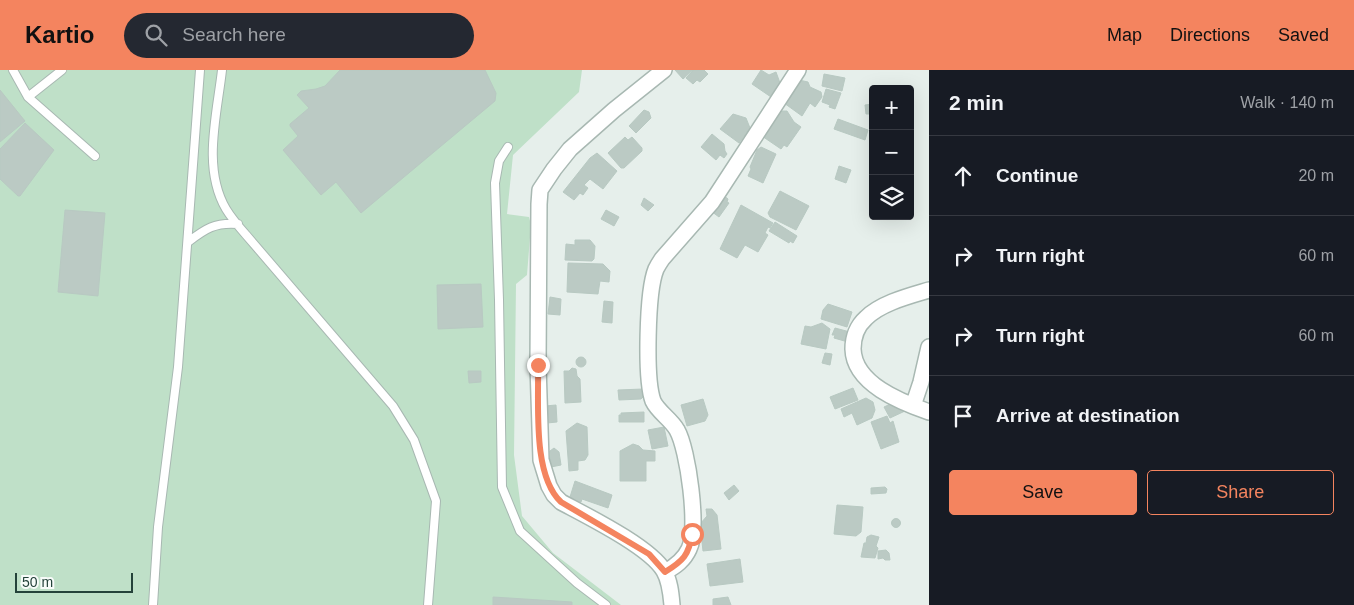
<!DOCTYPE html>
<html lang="en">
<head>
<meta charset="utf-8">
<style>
	body { margin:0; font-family:Arial,sans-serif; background:#242831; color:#f1f3f6 }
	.controls { position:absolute; right:15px; top:15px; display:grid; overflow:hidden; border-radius:5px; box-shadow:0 5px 20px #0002 }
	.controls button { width:45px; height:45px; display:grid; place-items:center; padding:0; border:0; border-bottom:1px solid #363941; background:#171b24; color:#f1f3f6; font:25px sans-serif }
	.scale { position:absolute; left:15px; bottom:12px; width:118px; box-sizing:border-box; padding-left:5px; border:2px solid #24423a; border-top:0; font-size:14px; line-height:18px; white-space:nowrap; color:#24423a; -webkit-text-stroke:4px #f7fbf9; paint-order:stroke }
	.stop { position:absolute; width:15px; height:15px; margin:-11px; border:4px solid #f4845f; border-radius:50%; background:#fff }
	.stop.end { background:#f4845f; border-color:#fff; box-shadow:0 1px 5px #0008 }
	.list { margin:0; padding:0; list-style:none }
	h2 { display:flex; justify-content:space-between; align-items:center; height:65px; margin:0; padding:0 20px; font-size:21px }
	h2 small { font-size:16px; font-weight:400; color:#9ea1a6 }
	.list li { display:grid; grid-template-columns:32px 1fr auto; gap:15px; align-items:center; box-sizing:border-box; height:80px; padding:0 20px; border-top:1px solid #363941 }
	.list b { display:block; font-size:19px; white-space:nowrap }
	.list em { font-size:16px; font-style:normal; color:#9ea1a6 }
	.actions { display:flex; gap:10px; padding:15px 20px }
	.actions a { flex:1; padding:11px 0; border:1px solid #f4845f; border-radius:5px; text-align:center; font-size:18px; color:#f4845f }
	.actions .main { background:#f4845f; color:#111 }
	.icon { flex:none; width:28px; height:28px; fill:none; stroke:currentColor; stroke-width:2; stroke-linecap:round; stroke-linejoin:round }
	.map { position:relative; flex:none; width:929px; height:535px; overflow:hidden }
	header { display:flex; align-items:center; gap:30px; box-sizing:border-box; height:70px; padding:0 25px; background:#f4845f; color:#111 }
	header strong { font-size:24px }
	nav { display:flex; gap:28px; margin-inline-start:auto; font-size:18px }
	.search { width:350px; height:45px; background:#242831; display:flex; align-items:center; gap:12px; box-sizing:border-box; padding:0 18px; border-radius:28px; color:#9ea1a6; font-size:19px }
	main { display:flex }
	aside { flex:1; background:#171b24 }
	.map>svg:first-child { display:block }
</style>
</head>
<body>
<header>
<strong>Kartio</strong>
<div class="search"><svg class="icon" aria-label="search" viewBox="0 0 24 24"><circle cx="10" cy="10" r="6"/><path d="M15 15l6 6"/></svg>Search here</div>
<nav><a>Map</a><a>Directions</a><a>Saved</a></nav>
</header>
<main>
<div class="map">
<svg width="929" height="535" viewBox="0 0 929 535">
	<rect width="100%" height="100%" fill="#e6efeb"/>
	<!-- green -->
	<path fill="#bfe0c8" d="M0 0H582L579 22 513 85 507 144 529 147 531 155 527 205 516 214 514 385 522 446 553 483 621 535H0Z"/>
	<!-- building -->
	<path fill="#bbcac4" stroke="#b8c9c2" d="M340 0H485L496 23 495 31 361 143 336 112 321 125 283 80 298 66 290 56V54L309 38 297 25 301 21 316 19 325 16Z
		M675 0H693L683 9Z
		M694 0H704L708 4 700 12 697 10 693 14 686 8Z
		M761 0 769 5 776 2 780 13 771 27 752 14Z
		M824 4 845 8 842 21 822 16Z
		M799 10 808 12 810 17 821 22 822 27 815 37 810 33 802 46 784 33Z
		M826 19 841 23 835 39 829 37 830 35 822 32Z
		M0 20 25 51 0 72Z
		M873 34V44H866L865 35Z
		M644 40 649 42 651 48 636 63 629 56Z
		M775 41H787L794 52 801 57 787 77 784 75 781 79 759 64Z
		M733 44 746 48 750 58 739 73 720 59Z
		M838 49 868 60 865 70 834 59Z
		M25 53 54 80 20 126H18L0 109V79Z
		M712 64 724 74 725 81 727 84 724 88 720 85 716 90 701 77Z
		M625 67 628 70 632 67 642 78V81L624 98H621L608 83Z
		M761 77 776 84 763 113 748 106 751 99 750 97 757 80Z
		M597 83 617 101 603 119 590 109 584 115 588 118 583 125 580 123 574 130 563 122 590 88Z
		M839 96 851 100 846 113 835 109Z
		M780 121 809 136 796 160 770 147 768 143Z
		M723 125 728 129 727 132 729 133 719 147 711 141Z
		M644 128 654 135 648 141 641 135Z
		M741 135 773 153 770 158 768 157 765 163 768 165 758 182 745 175 737 188 720 179Z
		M65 140 105 143 98 226 58 222Z
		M606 140 619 147 614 156 601 149Z
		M775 152 797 166 793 173 790 171 789 173 769 161Z
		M575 170H590L595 176 594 189 592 191 565 190 566 174 575 175Z
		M568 193 603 194 610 201 609 212 600 211 598 224 567 222Z
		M481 214 483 257 438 259 437 215Z
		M550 227 561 229 560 245 548 244Z
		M604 231 613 232 612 253 602 252Z
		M828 234 852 242 847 257 821 249 823 240Z
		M822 253 830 259 826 279 801 274 805 256 811 257Z
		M835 258 850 262 848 272 834 268 835 265H832Z
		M825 283 832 284 830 295 822 293Z
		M576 292a5 5 0 1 1 10 0a5 5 0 1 1-10 0Z
		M572 298 576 299 577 306 580 309 581 332 565 333 564 301H569Z
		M468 301H481V312L469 313Z
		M853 318 858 330 835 339 830 327Z
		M643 319 644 326 641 329 619 330 618 320Z
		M866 328 873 332 875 340 872 348 857 355 852 343 844 347 841 339Z
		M703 329 708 345 705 351 687 356 681 335Z
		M899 330 905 341 890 348 884 337Z
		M556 335 557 352 547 353 545 336Z
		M644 342V352H619V345H621V343Z
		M887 346 890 353 893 351 899 372 881 379 871 352Z
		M577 353 587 357 588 385 585 390 578 391V400L569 401 566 361Z
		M664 357 668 376 652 379 648 360Z
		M633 374 639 376 643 380 655 381V391H646V411H620V381Z
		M554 378 559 382 561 395 551 397 550 381Z
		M575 411 612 425 608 438 582 429 581 432H578L571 430 570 427Z
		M734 415 739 421 729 430 724 423Z
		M885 417 887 419 886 423 871 424V418Z
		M837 435 863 437 861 462 856 466 834 464Z
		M706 439H712L717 445 721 479 703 481 700 454 707 446Z
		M891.5 453a4.5 4.5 0 1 1 9 0a4.5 4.5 0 1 1-9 0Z
		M871 465 879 467 876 476 878 478 875 488 861 487 864 473H866L867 467Z
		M886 480 889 483 890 490H885L883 488 878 489V481Z
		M740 489 743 512 710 516 707 494Z
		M493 527 572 532V535H493Z
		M728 527 731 535H713V529Z"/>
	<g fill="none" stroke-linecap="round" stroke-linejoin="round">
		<defs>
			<path id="service" d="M13 0 28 27 95 86
				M222 0C217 45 202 98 226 139 232 149 240 158 247 166L393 336 414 370 436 431 428 535
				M28 27 62 0
				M508 77 499 91 495 113 499 230 502 417 520 461 577 513 606 535
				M188 172C205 159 215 152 238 154
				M153 535 158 457 178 297 200 0"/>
			<path id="minor" d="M664 0 614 40 570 79 554 99 540 120 539 134 538 295 541 390 549 416 554 425 561 432C587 446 650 477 664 501 670 511 671 524 672 535
				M929 220C909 226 881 233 866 248 857 256 853 268 853 279 854 314 901 332 929 342
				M913 336 921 312 929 277
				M665 502C676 496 684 490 689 479 699 459 688 379 677 360 671 349 658 342 653 331 645 309 647 221 656 199 658 195 660 192 662 189L712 132 798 0"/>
		</defs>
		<!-- service casing -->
		<use href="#service" stroke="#a8b8b2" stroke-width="10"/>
		<!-- minor casing -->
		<use href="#minor" stroke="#a8b8b2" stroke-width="18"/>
		<!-- service -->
		<use href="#service" stroke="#fff" stroke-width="8"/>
		<!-- minor -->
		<use href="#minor" stroke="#fff" stroke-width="15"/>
	</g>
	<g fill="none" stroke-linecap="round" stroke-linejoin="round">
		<!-- route -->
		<path stroke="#f4845f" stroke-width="6" d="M538 295C539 333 532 405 561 432L649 484 665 502C683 491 689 485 692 464"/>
	</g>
</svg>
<div class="controls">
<button>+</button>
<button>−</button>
<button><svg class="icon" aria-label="layers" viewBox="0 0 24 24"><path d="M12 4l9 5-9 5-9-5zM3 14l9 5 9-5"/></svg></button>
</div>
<div class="scale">50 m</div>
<div class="stop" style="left:692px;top:464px"></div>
<div class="stop end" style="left:538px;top:295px"></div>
</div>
<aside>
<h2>2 min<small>Walk · 140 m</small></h2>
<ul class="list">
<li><svg class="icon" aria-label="ahead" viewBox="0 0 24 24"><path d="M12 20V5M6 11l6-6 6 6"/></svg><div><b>Continue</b></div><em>20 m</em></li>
<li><svg class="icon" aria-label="right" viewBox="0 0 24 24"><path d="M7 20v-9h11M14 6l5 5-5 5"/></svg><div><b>Turn right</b></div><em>60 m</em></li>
<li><svg class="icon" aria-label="right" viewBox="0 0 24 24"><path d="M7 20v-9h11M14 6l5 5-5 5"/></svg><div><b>Turn right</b></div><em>60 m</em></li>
<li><svg class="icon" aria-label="arrive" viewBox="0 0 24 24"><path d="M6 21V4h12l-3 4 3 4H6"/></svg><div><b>Arrive at destination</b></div></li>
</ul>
<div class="actions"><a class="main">Save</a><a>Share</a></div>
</aside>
</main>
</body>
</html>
